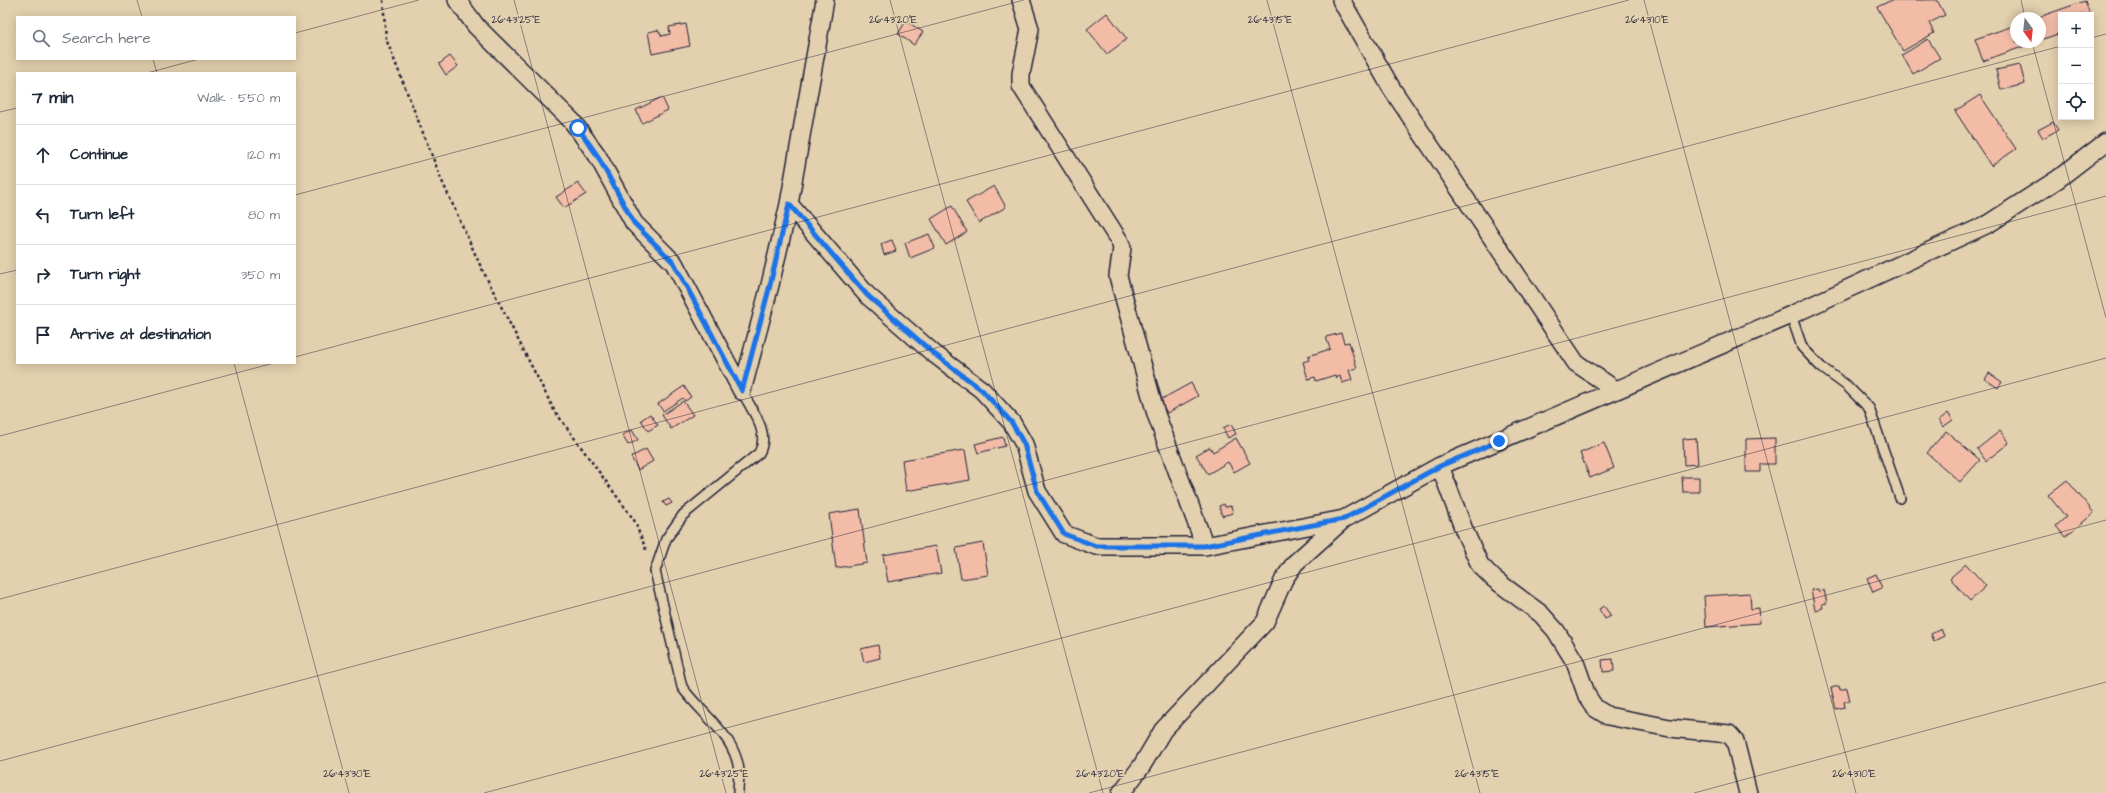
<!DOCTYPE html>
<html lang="en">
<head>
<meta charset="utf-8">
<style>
	body { margin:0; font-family:"Architects Daughter",sans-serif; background:#f6f6f7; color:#1f2937 }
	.controls { position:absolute; right:12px; top:12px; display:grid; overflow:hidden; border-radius:0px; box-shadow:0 2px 10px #0003 }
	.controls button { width:36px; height:36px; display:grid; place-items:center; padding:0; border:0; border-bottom:1px solid #e0e1e3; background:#fff; color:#1f2937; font:20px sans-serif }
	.compass { position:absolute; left:2010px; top:12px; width:36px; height:36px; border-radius:50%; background:#fff; box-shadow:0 2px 10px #0003; rotate:165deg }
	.stop { position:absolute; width:12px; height:12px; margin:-9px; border:3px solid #1a73e8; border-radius:50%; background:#fff }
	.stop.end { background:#1a73e8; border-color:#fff; box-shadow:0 1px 4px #0008 }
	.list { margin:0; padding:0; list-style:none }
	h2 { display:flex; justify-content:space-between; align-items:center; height:52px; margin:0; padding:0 16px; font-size:17px }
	h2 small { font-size:13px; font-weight:400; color:#747a83 }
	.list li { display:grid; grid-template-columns:26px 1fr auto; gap:12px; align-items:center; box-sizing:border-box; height:60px; padding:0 16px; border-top:1px solid #e0e1e3 }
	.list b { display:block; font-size:15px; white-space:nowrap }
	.list em { font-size:13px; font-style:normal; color:#747a83 }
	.icon { flex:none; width:22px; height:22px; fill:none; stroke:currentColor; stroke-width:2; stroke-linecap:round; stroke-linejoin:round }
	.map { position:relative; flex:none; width:2106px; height:793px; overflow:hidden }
	.search { position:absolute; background:#fff; box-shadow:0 2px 10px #0003; left:16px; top:16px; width:280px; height:44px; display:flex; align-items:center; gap:10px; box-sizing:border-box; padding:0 14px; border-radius:0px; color:#747a83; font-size:15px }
	.panel { position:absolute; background:#fff; box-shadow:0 2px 10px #0003; left:16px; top:72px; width:280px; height:292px; border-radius:0px }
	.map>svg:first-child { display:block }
</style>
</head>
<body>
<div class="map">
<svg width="2106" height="793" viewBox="0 0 2106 793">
	<rect width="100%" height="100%" fill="#e3d0ae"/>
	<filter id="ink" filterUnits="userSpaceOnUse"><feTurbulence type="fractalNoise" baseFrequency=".025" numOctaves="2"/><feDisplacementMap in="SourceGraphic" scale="8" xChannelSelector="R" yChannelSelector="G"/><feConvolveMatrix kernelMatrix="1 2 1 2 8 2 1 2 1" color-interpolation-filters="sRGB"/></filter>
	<g filter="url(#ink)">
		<!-- building -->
		<path fill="#f3bca7" stroke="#22223b" d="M1892 0H1937L1945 15 1929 23 1934 33 1903 51 1877 7Z
			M2085 1 2090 15H2061V33L2040 40V18H2036Z
			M1107 13 1127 39 1107 54 1087 29Z
			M906 21 923 32 914 45 898 34Z
			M686 24 690 46 652 54 648 32 658 30 662 36 670 34 669 27Z
			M2016 25V42H2036L1983 61 1975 39Z
			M1928 39 1940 58 1913 74 1902 55Z
			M450 56 458 66 446 75 439 64Z
			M2020 65 2025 84 2001 90 1996 70Z
			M1980 95 2016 149 1991 166 1955 111Z
			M662 97 668 110 642 123 636 110Z
			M2053 122 2058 130 2043 138 2038 130Z
			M578 183 586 194 564 208 556 197Z
			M994 186 1006 207 979 223 966 202Z
			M952 206 967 232 946 245 931 219Z
			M929 234 935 248 910 258 905 243Z
			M892 240 896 251 884 255 881 244Z
			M1341 333 1344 343 1349 342 1357 368 1349 370 1352 380 1342 383 1340 376 1336 378 1335 375 1316 381 1315 377 1308 379 1303 362 1309 360 1308 356 1330 349 1326 337Z
			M1989 373 2002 382 1998 388 1985 379Z
			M1191 383 1198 396 1167 413 1160 400Z
			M684 386 691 397 685 401 683 398 663 411 658 404Z
			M683 401 693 415 671 429 662 415Z
			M1948 413 1953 420 1943 427 1939 420Z
			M650 414 658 425 648 431 641 420Z
			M1231 424 1236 434 1228 438 1223 428Z
			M632 430 638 440 628 445 622 435Z
			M1946 431 1980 460 1960 482 1927 453Z
			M2000 431 2009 443 1986 461 1977 449Z
			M1003 437 1005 446 978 453 975 444Z
			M1236 438 1250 463 1234 472 1228 462 1208 474 1196 455 1210 447 1213 452Z
			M1696 438 1698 464 1684 465 1683 439Z
			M1775 438V464H1760V472H1746V439Z
			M1604 443 1614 468 1590 478 1580 453Z
			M646 449 653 461 638 470 631 457Z
			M965 450 970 480 906 491 902 460Z
			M1682 477H1699V492H1683Z
			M2067 480 2094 513 2065 537 2056 526 2066 517 2048 495Z
			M669 499 672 503 666 506 663 502Z
			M1224 504 1225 507 1231 506 1233 513 1222 516 1219 506Z
			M860 509 867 563 836 568 829 514Z
			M983 543 988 575 961 579 956 548Z
			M936 546 941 573 888 582 883 555Z
			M1966 564 1986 586 1970 601 1950 578Z
			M1876 574 1882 588 1873 592 1867 578Z
			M1818 589 1819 592 1824 590 1827 603 1822 604 1823 608 1815 610 1811 590Z
			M1750 593 1751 609 1759 608 1760 623 1706 627 1704 596Z
			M1604 606 1611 616 1605 619 1599 609Z
			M1941 629 1944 636 1934 641 1931 634Z
			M878 645 880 658 864 662 861 649Z
			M1613 659 1614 671 1603 672 1602 660Z
			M1839 686 1840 690 1847 688 1850 701 1844 702 1845 707 1836 709 1831 688Z"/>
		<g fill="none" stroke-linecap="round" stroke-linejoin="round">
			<defs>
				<path id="service" d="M1791 315 1802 347 1821 367 1847 386 1869 408 1900 498
					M738 793C738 786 739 778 739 771 736 736 701 714 682 687L655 571 666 539 683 515 759 453C771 432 751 410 742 391"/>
				<path id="minor" d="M457 0 476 26 572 121 597 155 634 223 674 263 742 391
					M1021 0 1030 29 1021 74V86L1120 242 1122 248 1118 276 1156 414 1205 546
					M1341 0 1392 89 1576 363 1616 390
					M789 204 867 295 933 353 982 390 1012 423 1024 444 1037 491 1064 534 1096 546H1205L1344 519
					M742 391 770 285 789 204 825 0
					M1440 466 1464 530 1480 565 1494 579 1541 614 1556 631 1575 662 1587 696 1595 708 1608 716 1670 728 1729 734 1735 741 1748 793
					M1121 793 1141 767 1163 730 1265 622 1284 579 1295 563 1344 519 1440 466 1791 315 1988 224 2058 179 2106 142"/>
			</defs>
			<!-- service casing -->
			<use href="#service" stroke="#22223b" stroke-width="12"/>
			<!-- minor casing -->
			<use href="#minor" stroke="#22223b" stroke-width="20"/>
			<!-- path -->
			<path stroke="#22223b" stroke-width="2.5" stroke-dasharray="3 3" stroke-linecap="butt" d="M383 0 386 39 442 181 481 267 554 410 634 520 647 552"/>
			<!-- service -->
			<use href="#service" stroke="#e3d0ae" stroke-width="9"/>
			<!-- minor -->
			<use href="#minor" stroke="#e3d0ae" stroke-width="17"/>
		</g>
	</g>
	<g fill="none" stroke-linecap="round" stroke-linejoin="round" filter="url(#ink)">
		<!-- route -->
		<path stroke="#1a73e8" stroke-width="5" d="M578 128 597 155 634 223 674 263 742 391 770 285 789 204 867 295 933 353 982 390 1012 423 1024 444 1037 491 1064 534 1096 546H1204L1344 519 1440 466 1499 441"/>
	</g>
	<!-- ticks -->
	<path fill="none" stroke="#22223b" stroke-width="1" stroke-opacity="0.45" d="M137 0 142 17M514 0 726 793M890 0 1103 793M1267 0 1480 793M1644 0 1856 793M2021 0 2025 18M295 33 419 0M2091 38 2106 34M2032 42 2106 318M153 59 157 73M147 73 199 59M0 112 17 108M295 195 1024 0M0 274 17 270M295 357 1629 0M234 363 349 793M0 436 274 363M0 599 2061 46M0 761 2106 196M484 793 2106 358M1089 793 2106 520M1694 793 2106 682"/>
	<g font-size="10" text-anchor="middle" fill="#22223b" stroke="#e3d0ae" stroke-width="3.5" stroke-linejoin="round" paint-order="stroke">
		<text x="516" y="23">26°43'25"E</text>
		<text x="893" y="23">26°43'20"E</text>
		<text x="1270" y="23">26°43'15"E</text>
		<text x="1647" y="23">26°43'10"E</text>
		<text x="347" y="777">26°43'30"E</text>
		<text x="724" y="777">26°43'25"E</text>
		<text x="1100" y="777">26°43'20"E</text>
		<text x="1477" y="777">26°43'15"E</text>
		<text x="1854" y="777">26°43'10"E</text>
	</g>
</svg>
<div class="controls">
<button>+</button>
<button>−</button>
<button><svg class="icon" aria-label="locate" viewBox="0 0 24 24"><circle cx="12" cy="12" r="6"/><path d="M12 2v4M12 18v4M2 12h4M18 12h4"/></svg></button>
</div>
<svg class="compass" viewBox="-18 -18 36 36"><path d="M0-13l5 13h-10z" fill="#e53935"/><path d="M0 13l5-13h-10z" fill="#747a83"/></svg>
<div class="stop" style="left:578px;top:128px"></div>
<div class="stop end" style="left:1499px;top:441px"></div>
<div class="search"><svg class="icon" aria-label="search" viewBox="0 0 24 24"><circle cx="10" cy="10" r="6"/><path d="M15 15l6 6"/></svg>Search here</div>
<section class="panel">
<h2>7 min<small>Walk · 550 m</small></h2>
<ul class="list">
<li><svg class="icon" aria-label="ahead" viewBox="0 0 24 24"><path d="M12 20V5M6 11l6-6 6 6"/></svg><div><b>Continue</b></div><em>120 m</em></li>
<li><svg class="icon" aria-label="left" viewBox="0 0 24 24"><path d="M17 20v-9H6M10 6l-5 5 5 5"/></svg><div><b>Turn left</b></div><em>80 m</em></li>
<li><svg class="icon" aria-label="right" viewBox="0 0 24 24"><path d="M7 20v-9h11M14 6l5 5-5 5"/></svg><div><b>Turn right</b></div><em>350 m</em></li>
<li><svg class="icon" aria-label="arrive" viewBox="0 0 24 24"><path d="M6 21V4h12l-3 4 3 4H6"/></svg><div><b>Arrive at destination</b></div></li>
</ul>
</section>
</div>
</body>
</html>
